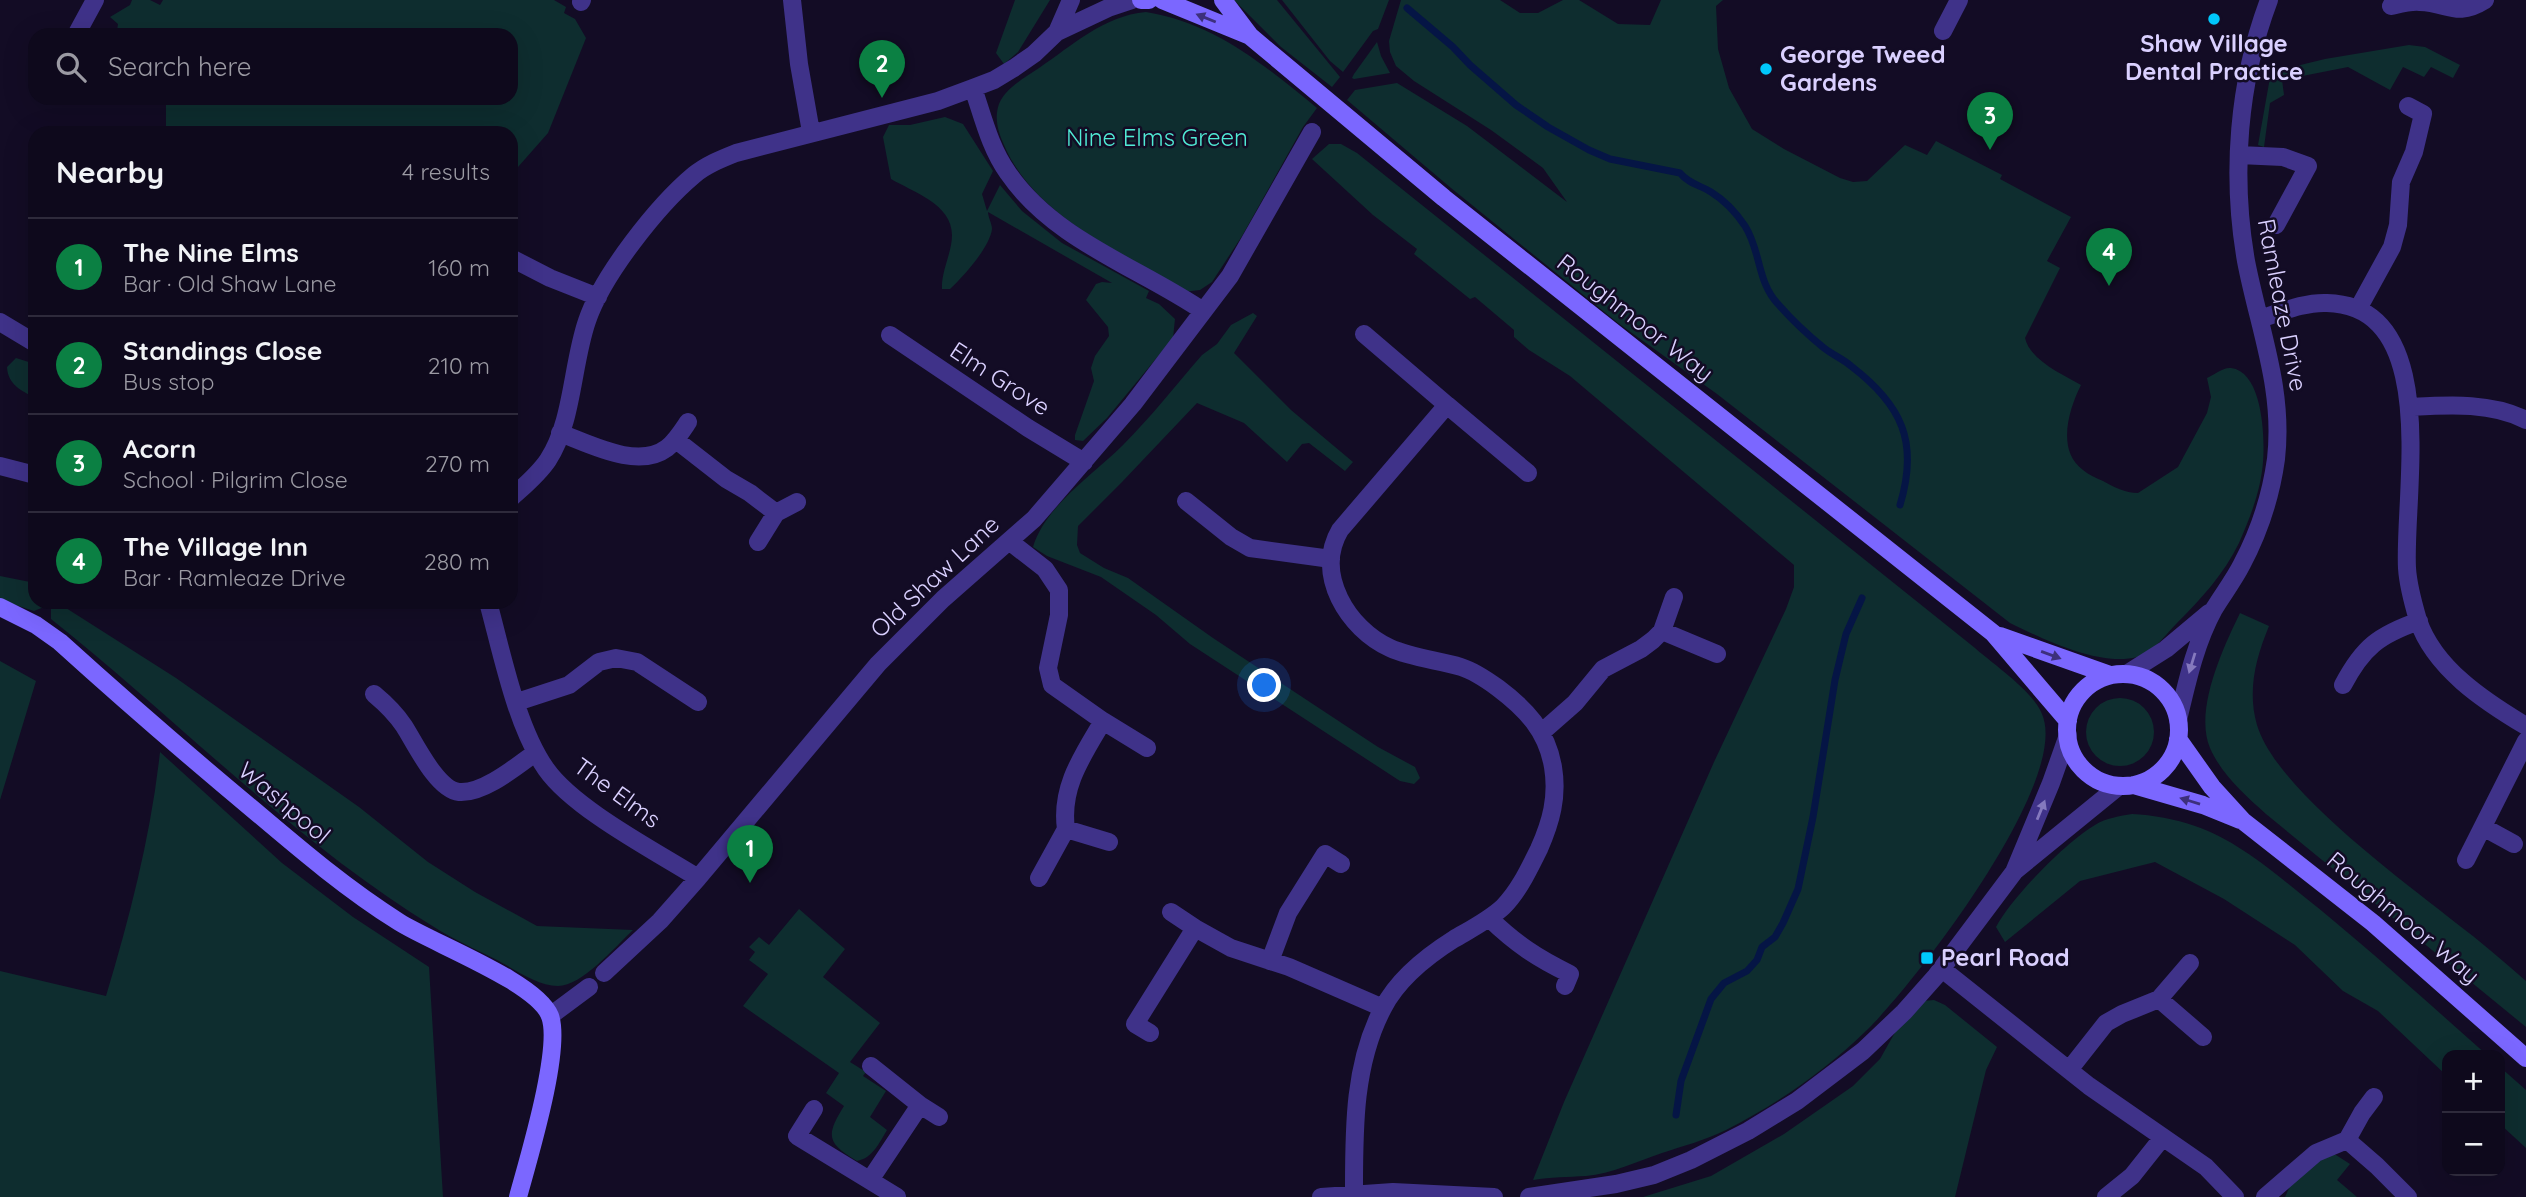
<!DOCTYPE html>
<html lang="en">
<head>
<meta charset="utf-8">
<style>
	body { margin:0; font-family:Quicksand,sans-serif; background:#171225; color:#f1f3f6 }
	.controls { position:absolute; right:21px; bottom:21px; display:grid; overflow:hidden; border-radius:14px; box-shadow:0 7px 28px #0002 }
	.controls button { width:63px; height:63px; display:grid; place-items:center; padding:0; border:0; border-bottom:2px solid #2e2a3b; background:#0e091c; color:#f1f3f6; font:35px sans-serif }
	.you { position:absolute; left:1265px; top:686px; width:24px; height:24px; margin:-18px; border:5px solid #fff; border-radius:50%; background:#1a73e8; box-shadow:0 0 0 10px #1a73e833 }
	.badge { display:grid; place-items:center; width:46px; height:46px; border-radius:50%; background:#0b8043; color:#fff; font-size:23px; font-weight:700 }
	.pin { position:absolute; translate:-50% -58px; filter:drop-shadow(0 2px 4px #0008) }
	.pin::after { content:''; position:absolute; top:37px; width:24px; height:21px; background:inherit; clip-path:polygon(0 0,100% 0,50% 100%) }
	.list { margin:0; padding:0; list-style:none }
	h2 { display:flex; justify-content:space-between; align-items:center; height:91px; margin:0; padding:0 28px; font-size:30px }
	h2 small { font-size:23px; font-weight:400; color:#9b9aa3 }
	.list li { display:grid; grid-template-columns:46px 1fr auto; gap:21px; align-items:center; box-sizing:border-box; height:98px; padding:0 28px; border-top:2px solid #2e2a3b }
	.list b { display:block; font-size:26px; white-space:nowrap }
	.list p { margin:0; font-size:23px; white-space:nowrap; color:#9b9aa3 }
	.list em { font-size:23px; font-style:normal; color:#9b9aa3 }
	.icon { flex:none; width:38px; height:38px; fill:none; stroke:currentColor; stroke-width:2; stroke-linecap:round; stroke-linejoin:round }
	.map { position:relative; flex:none; width:2526px; height:1197px; overflow:hidden }
	.search { position:absolute; background:#0e091c; box-shadow:0 7px 28px #0002; left:28px; top:28px; width:490px; height:77px; display:flex; align-items:center; gap:18px; box-sizing:border-box; padding:0 24px; border-radius:21px; color:#9b9aa3; font-size:26px }
	.panel { position:absolute; background:#0e091c; box-shadow:0 7px 28px #0002; left:28px; top:126px; width:490px; height:483px; border-radius:21px }
	.map>svg:first-child { display:block }
</style>
</head>
<body>
<div class="map">
<svg width="2526" height="1197" viewBox="0 0 2526 1197">
	<rect width="100%" height="100%" fill="#130c25"/>
	<!-- green -->
	<path fill="#0e2d2f" d="M132 0H150L160 5 163 0H554L566 7 564 13 575 19 586 38 548 133 518 167 511 179V133H168L166 126V98H511V35H126L117 31 118 24 110 17 130 5Z
		M1015 0H1050L1018 52 1004 64 996 53Z
		M1234 0H1277L1340 77 1332 87 1281 47Z
		M1282 0H1389L1378 29 1373 31 1343 72 1330 61Z
		M1401 0H1500L1520 13H1538L1563 0H1579L1618 24 1650 25 1661 0H1723L1716 6 1718 49 1729 88 1752 129 1784 149 1840 178 1853 182 1867 181 1905 145 1927 155 1936 141 2002 175 2000 179 2071 217 2047 261 2060 268 2025 338C2030 360 2062 374 2081 385 2069 409 2056 450 2083 470 2089 475 2096 478 2103 481 2114 487 2125 493 2138 493L2178 467 2207 413 2211 397 2207 378C2214 375 2223 367 2231 368 2263 372 2265 438 2263 462 2261 490 2250 518 2239 543 2224 574 2201 599 2177 623 2166 634 2152 654 2137 657 2100 667 2043 639 2010 623L1717 394 1618 323 1451 188 1347 100 1355 90 1397 83 1467 126 1567 202 1543 168 1491 130 1414 81 1396 66 1390 52 1389 41Z
		M1146 12C1215 23 1264 65 1317 108L1303 127 1242 236 1212 282 1200 290 1183 292C1120 249 1036 219 1004 145 998 132 994 118 999 104 1005 88 1026 77 1039 68 1073 45 1103 16 1146 12Z
		M1377 42 1381 56 1390 73 1354 79 1352 78 1354 74Z
		M2409 45 2425 47 2460 65 2453 78 2431 67 2424 77 2403 67 2390 90 2348 67 2282 80 2284 95 2270 103 2264 147 2258 145 2271 72 2325 59Z
		M945 117 963 124 993 171 982 194 987 211 1000 185 1022 211 1062 243 1149 291 1146 298 1159 304 1175 319 1173 338 1107 418 1083 441 1075 440V435L1094 381 1091 368 1095 356 1109 336 1108 327 1086 300 1096 284 1102 282 1112 283 988 212C988 217 992 224 992 229 990 247 963 277 950 289H942C941 271 952 253 952 235 952 204 913 192 891 179L883 137 889 125H910Z
		M1329 144H1341L1357 153 1975 648C1994 665 2032 690 2042 714 2071 781 1916 982 1868 1029 1826 1070 1779 1103 1726 1130 1706 1140 1683 1146 1662 1153 1638 1161 1611 1174 1586 1176 1568 1177 1551 1177 1533 1180L1564 1102 1714 762 1786 609 1794 587V565L1570 376 1529 350 1514 337V330L1475 297 1470 299 1414 254 1417 249 1373 215 1312 159Z
		M1253 313 1257 316 1234 353 1291 410 1353 462 1345 471 1309 443 1302 444 1287 462 1244 423 1197 403 1122 482 1078 526 1077 545 1080 553 1104 568 1128 578 1213 638 1378 747 1415 767 1420 778 1414 784 1400 781 1190 644 1156 615 1101 577 1047 556 1033 547C1045 506 1094 474 1123 445 1151 417 1176 385 1202 355L1217 344 1231 325Z
		M16 358 35 364V398C21 390 8 385 7 367Z
		M0 576 35 583V602H47L44 607 34 611 0 600Z
		M51 602H67L66 608 176 678 359 807 428 862 475 892 537 926 633 930C615 947 582 986 558 986 537 986 513 968 495 959 475 949 453 939 434 927 294 841 179 721 51 619Z
		M2240 613 2269 626C2256 658 2247 690 2257 725 2276 789 2402 880 2456 923 2480 941 2503 961 2526 981V1027L2266 814C2245 795 2222 775 2210 748 2194 710 2223 648 2240 613Z
		M0 661 36 681 0 800Z
		M2086 732a34 34 0 1 1 68 0a34 34 0 1 1-68 0Z
		M160 752 282 863 353 917 429 967 443 1197H0V971L106 996C130 916 151 835 160 752Z
		M2132 814C2153 815 2175 819 2195 826 2234 839 2270 869 2302 895 2366 946 2426 1001 2487 1055H2447V1076L2378 1011 2343 991 2295 945 2224 899 2155 862 2080 881 2005 942 1996 927C2012 897 2066 842 2095 825 2106 818 2120 816 2132 814Z
		M799 909 845 949 823 977 880 1023 850 1062 866 1072 863 1076 886 1091 870 1117 887 1130C879 1143 873 1158 857 1161 826 1143 826 1135 844 1106L826 1093 839 1073 743 1006 768 974 749 960 755 952 749 947 759 937 769 945Z
		M1934 1000 1945 1005 1997 1047 1986 1070 1955 1197H1643L1711 1176 1784 1134 1853 1086 1880 1059 1902 1020 1923 1001Z
		M2500 1067 2526 1090V1148L2500 1124Z
		M2325 1154 2336 1155 2350 1164 2337 1180 2357 1197H2285L2290 1186Z"/>
	<g fill="none" stroke-linecap="round" stroke-linejoin="round">
		<!-- stream -->
		<path stroke="#051545" stroke-width="7" d="M1407 8 1453 47 1470 65 1516 105 1548 127 1589 150 1610 159 1680 173C1689 184 1700 185 1711 192 1724 200 1737 214 1745 226 1761 251 1757 282 1778 304 1792 320 1808 335 1824 348 1833 355 1843 359 1851 366 1902 405 1919 442 1900 505
			M1676 1115 1681 1081 1711 999 1724 983 1747 971 1757 960 1762 947 1775 937 1783 923 1798 889 1813 817 1835 680 1846 634 1862 598"/>
		<!-- street -->
		<path stroke="#3f3289" stroke-width="18" d="M792 0 799 64 811 132
			M581 2 582 0
			M2391 6C2400 4 2411 1 2420 2 2449 3 2456 18 2485 0
			M1943 31 1959 0
			M1057 32 1071 0
			M76 35 95 0
			M973 88C983 117 990 148 1008 173 1054 240 1138 267 1203 311
			M2239 155 2283 157 2308 166 2276 225
			M511 258 550 278 598 297
			M2358 309 2392 247 2398 225 2401 182 2414 152 2423 114 2408 106
			M2260 319C2282 312 2304 302 2327 303 2443 306 2403 495 2407 568 2408 585 2413 603 2418 620 2434 668 2484 701 2526 726
			M0 322 35 343
			M890 335 1028 428 1084 462
			M1447 405 1528 473
			M2410 407C2448 405 2491 402 2526 420
			M560 433C590 444 638 470 667 448 676 441 682 431 688 422
			M676 440 726 479 750 493 776 513 758 542
			M0 466 35 475
			M511 498C524 486 538 475 548 460 573 422 572 364 587 321 602 276 657 206 694 175 706 165 721 159 736 153L938 101 973 88 994 80 1014 68 1034 54 1057 32 1108 8 1132 0
			M1186 501 1231 537 1250 548 1331 559
			M776 513 797 502
			M1009 541 1045 569 1059 590V615L1048 668 1052 685 1103 721C1083 755 1060 787 1066 829L1109 842
			M488 602C502 653 516 726 546 769 574 809 655 851 698 878
			M1662 631 1717 654
			M2128 673 2166 649 2209 613
			M2343 685C2363 647 2379 635 2419 621
			M374 694C386 704 396 714 404 726 415 743 437 790 459 792 483 794 517 766 535 753
			M517 702 569 685 599 662 616 658 637 662 698 702
			M2178 720C2187 682 2195 644 2214 609 2223 594 2234 580 2242 564 2259 532 2271 495 2276 459 2284 388 2259 329 2246 261 2231 175 2238 82 2269 0
			M1103 721 1147 748
			M1542 732 1575 703 1603 669 1641 649 1653 640 1662 631 1674 597
			M2483 827 2514 844
			M2466 860 2526 741
			M2016 870 2119 786
			M1039 878 1066 829
			M1171 912 1195 928
			M1489 918C1516 944 1537 958 1570 974L1565 986
			M1270 961 1288 913 1325 854 1341 864
			M1942 969 2089 1086 2206 1167 2235 1197
			M604 973 660 921 698 878 878 664 943 599 1034 519 1133 404 1230 276 1312 132
			M2159 999 2203 1037
			M550 1016 589 987
			M1150 1033 1135 1024 1195 928 1231 948 1289 967 1383 1008
			M2069 1070 2106 1023 2122 1014 2159 999 2190 963
			M920 1105 939 1117
			M814 1109 797 1136 897 1197
			M2347 1140 2362 1113 2374 1097
			M870 1180 920 1105 871 1066
			M1354 1194C1354 1131 1353 1065 1383 1008 1398 979 1427 956 1454 939 1471 929 1489 920 1503 907 1519 891 1529 869 1539 849 1551 822 1558 797 1553 767 1547 731 1526 709 1498 688 1487 680 1474 671 1461 667 1438 660 1412 658 1390 648 1348 629 1314 574 1340 530L1447 405 1364 334
			M1321 1197 1393 1192 1494 1197
			M1529 1197 1616 1184 1654 1175 1691 1160 1748 1131 1797 1101 1863 1051 1904 1012 1936 976 2014 872 2051 783 2068 735
			M2106 1197 2132 1176 2163 1137
			M2265 1197 2316 1153 2347 1140 2377 1166 2408 1197"/>
		<!-- secondary -->
		<path stroke="#7b67ff" stroke-width="18" d="M1141 0H1149
			M1162 0 1250 36
			M1223 0 1250 36 1444 198 1993 633 2068 721
			M0 607 36 625 60 642C124 700 190 757 256 812 302 851 348 890 399 922 432 943 537 982 550 1016 562 1049 528 1160 518 1197
			M2000 636 2110 675
			M2067 730a56 56 0 1 1 112 0a56 56 0 1 1-112 0Z
			M2178 739 2212 787 2243 821 2373 923 2526 1058
			M2134 785 2203 805 2240 820"/>
	</g>
	<!-- one-way arrows -->
	<defs><path id="oneway-solid" d="M-6-.8H1V-3.2L6.5 0L1 3.2V.8H-6Z" transform="scale(1.75)"/></defs>
	<g fill="#3d307c">
		<use href="#oneway-solid" transform="translate(1206 18) rotate(-158)"/>
		<use href="#oneway-solid" transform="translate(2051 655) rotate(20)"/>
		<use href="#oneway-solid" transform="translate(2190 801) rotate(-163)"/>
	</g>
	<g fill="#8579be">
		<use href="#oneway-solid" transform="translate(2192 663) rotate(107)"/>
		<use href="#oneway-solid" transform="translate(2041 810) rotate(-68)"/>
	</g>
	<!-- markers -->
	<g fill="#00c7fb" stroke="#130c25" stroke-width="2.5">
		<circle cx="2214" cy="19" r="7"/>
		<circle cx="1766" cy="69" r="7"/>
		<rect x="1920" y="951" width="14" height="14" rx="3.5"/>
	</g>
	<g text-anchor="middle" stroke-width="5" stroke-linejoin="round" paint-order="stroke">
		<!-- poi labels -->
		<g font-size="24" font-weight="bold" fill="#dad0ff" stroke="#130c25" text-anchor="start">
			<text x="2214" y="52" text-anchor="middle">Shaw Village<tspan x="2214" dy="28">Dental Practice</tspan></text>
			<text x="1780" y="63">George Tweed<tspan x="1780" dy="28">Gardens</tspan></text>
			<text x="1941" y="966">Pearl Road</text>
		</g>
		<!-- park labels -->
		<g font-size="24" fill="#50ebd5" stroke="#130c25">
			<text x="1157" y="146">Nine Elms Green</text>
		</g>
		<!-- street labels -->
		<g font-size="24" fill="#dad0ff" stroke="#130c25">
			<text transform="translate(2282 305) rotate(79)" y="8">Ramleaze Drive</text>
			<text transform="translate(1635 318) rotate(38)" y="8">Roughmoor Way</text>
			<text transform="translate(1000 379) rotate(33)" y="8">Elm Grove</text>
			<text transform="translate(935 577) rotate(-43)" y="8">Old Shaw Lane</text>
			<text transform="translate(617 793) rotate(36)" y="8">The Elms</text>
			<text transform="translate(284 803) rotate(40)" y="8">Washpool</text>
			<text transform="translate(2403 918) rotate(40)" y="8">Roughmoor Way</text>
		</g>
	</g>
</svg>
<div class="controls">
<button>+</button>
<button>−</button>
</div>
<div class="you"></div>
<div class="pin badge" style="left:750px;top:883px">1</div>
<div class="pin badge" style="left:882px;top:98px">2</div>
<div class="pin badge" style="left:1990px;top:150px">3</div>
<div class="pin badge" style="left:2109px;top:286px">4</div>
<div class="search"><svg class="icon" aria-label="search" viewBox="0 0 24 24"><circle cx="10" cy="10" r="6"/><path d="M15 15l6 6"/></svg>Search here</div>
<section class="panel">
<h2>Nearby<small>4 results</small></h2>
<ul class="list">
<li><span class="badge">1</span><div><b>The Nine Elms</b><p>Bar · Old Shaw Lane</p></div><em>160 m</em></li>
<li><span class="badge">2</span><div><b>Standings Close</b><p>Bus stop</p></div><em>210 m</em></li>
<li><span class="badge">3</span><div><b>Acorn</b><p>School · Pilgrim Close</p></div><em>270 m</em></li>
<li><span class="badge">4</span><div><b>The Village Inn</b><p>Bar · Ramleaze Drive</p></div><em>280 m</em></li>
</ul>
</section>
</div>
</body>
</html>
